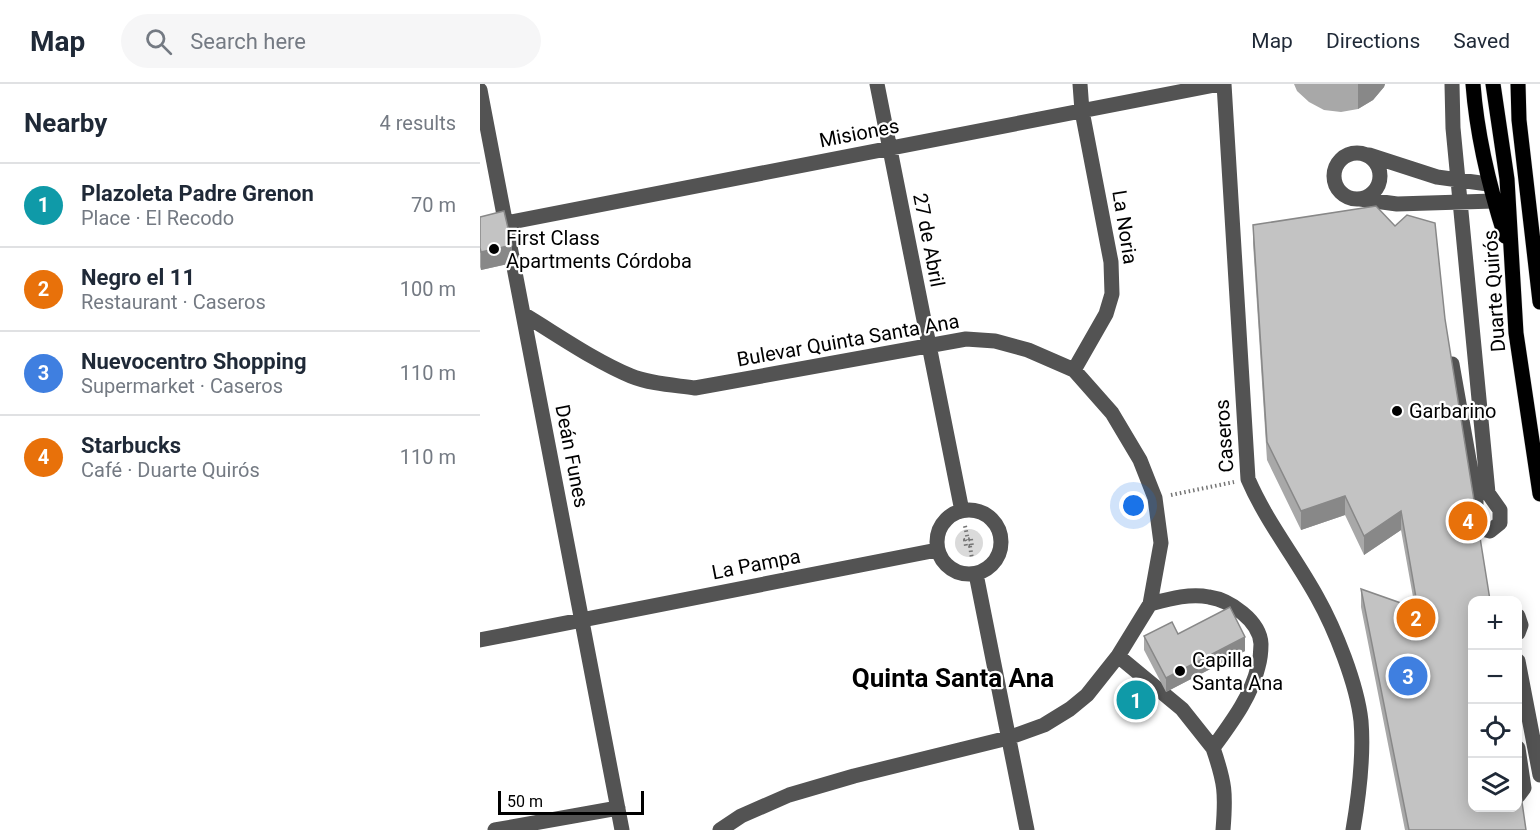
<!DOCTYPE html>
<html lang="en">
<head>
<meta charset="utf-8">
<style>
	body { margin:0; font-family:Roboto,sans-serif; background:#f6f6f7; color:#1f2937 }
	.controls { position:absolute; right:18px; bottom:18px; display:grid; overflow:hidden; border-radius:12px; box-shadow:0 3px 15px #0003 }
	.controls button { width:54px; height:54px; display:grid; place-items:center; padding:0; border:0; border-bottom:2px solid #e0e1e3; background:#fff; color:#1f2937; font:30px sans-serif }
	.scale { position:absolute; left:18px; bottom:15px; width:146px; box-sizing:border-box; padding-left:6px; border:3px solid #000; border-top:0; font-size:16px; line-height:21px; white-space:nowrap; color:#000; -webkit-text-stroke:4px #fff; paint-order:stroke }
	.you { position:absolute; left:654px; top:422px; width:21px; height:21px; margin:-15px; border:4px solid #fff; border-radius:50%; background:#1a73e8; box-shadow:0 0 0 9px #1a73e833 }
	.badge { display:grid; place-items:center; width:39px; height:39px; border-radius:50%; background:#000; color:#fff; font-size:20px; font-weight:700 }
	.pin { position:absolute; translate:-50% -50%; border:3px solid #fff; box-shadow:0 2px 6px #0006 }
	.list { margin:0; padding:0; list-style:none }
	h2 { display:flex; justify-content:space-between; align-items:center; height:78px; margin:0; padding:0 24px; font-size:26px }
	h2 small { font-size:20px; font-weight:400; color:#747a83 }
	.list li { display:grid; grid-template-columns:39px 1fr auto; gap:18px; align-items:center; box-sizing:border-box; height:84px; padding:0 24px; border-top:2px solid #e0e1e3 }
	.list b { display:block; font-size:22px; white-space:nowrap }
	.list p { margin:0; font-size:20px; white-space:nowrap; color:#747a83 }
	.list em { font-size:20px; font-style:normal; color:#747a83 }
	.icon { flex:none; width:33px; height:33px; fill:none; stroke:currentColor; stroke-width:2; stroke-linecap:round; stroke-linejoin:round }
	.map { position:relative; flex:none; width:1060px; height:746px; overflow:hidden }
	header { display:flex; align-items:center; gap:36px; box-sizing:border-box; height:84px; padding:0 30px; background:#fff; border-bottom:2px solid #e0e1e3 }
	header strong { font-size:28px }
	nav { display:flex; gap:33px; margin-inline-start:auto; font-size:21px }
	.search { width:420px; height:54px; background:#f6f6f7; display:flex; align-items:center; gap:15px; box-sizing:border-box; padding:0 21px; border-radius:33px; color:#747a83; font-size:22px }
	main { display:flex }
	aside { flex:1; background:#fff }
	.map>svg:first-child { display:block }
</style>
</head>
<body>
<header>
<strong>Map</strong>
<div class="search"><svg class="icon" aria-label="search" viewBox="0 0 24 24"><circle cx="10" cy="10" r="6"/><path d="M15 15l6 6"/></svg>Search here</div>
<nav><a>Map</a><a>Directions</a><a>Saved</a></nav>
</header>
<main>
<aside>
<h2>Nearby<small>4 results</small></h2>
<ul class="list">
<li><span class="badge" style="background:#0f9aa8">1</span><div><b>Plazoleta Padre Grenon</b><p>Place · El Recodo</p></div><em>70 m</em></li>
<li><span class="badge" style="background:#e8710a">2</span><div><b>Negro el 11</b><p>Restaurant · Caseros</p></div><em>100 m</em></li>
<li><span class="badge" style="background:#3f7fe0">3</span><div><b>Nuevocentro Shopping</b><p>Supermarket · Caseros</p></div><em>110 m</em></li>
<li><span class="badge" style="background:#e8710a">4</span><div><b>Starbucks</b><p>Café · Duarte Quirós</p></div><em>110 m</em></li>
</ul>
</aside>
<div class="map">
<svg width="1060" height="746" viewBox="0 0 1060 746">
	<rect width="100%" height="100%" fill="#fff"/>
	<!-- park -->
	<path fill="#dadada" d="M475 459a14 14 0 1 1 28 0a14 14 0 1 1-28 0Z"/>
	<g fill="none" stroke-linecap="round" stroke-linejoin="round">
		<defs>
			<path id="major" d="M993 0C997 53 1009 102 1025 152
				M1013 0 1027 95 1036 249 1060 410
				M1038 0 1039 36 1060 218"/>
		</defs>
		<!-- major casing -->
		<use href="#major" stroke="#dbdbdb" stroke-width="16"/>
		<!-- path -->
		<path stroke="#757575" stroke-width="4" stroke-dasharray="1.5 3" stroke-linecap="butt" d="M691 411 754 398
			M485 442 488 456
			M491 455 492 462H486L485 456Z
			M490 462 492 475"/>
		<!-- minor -->
		<path stroke="#535353" stroke-width="15" d="M397 0 482 427
			M744 0 768 395C786 437 815 473 837 513 855 545 877 600 881 637 884 673 879 711 873 746
			M972 0 973 44 1008 409 1020 426V439L1010 447 1002 445 996 438V415L972 280
			M0 6 142 746
			M854 92a23 23 0 1 1 46 0a23 23 0 1 1-46 0Z
			M889 71 957 93 1008 100
			M880 115 917 120 1014 117
			M0 144 740 0
			M43 230C78 251 113 276 151 292 171 300 194 301 215 304L486 255 515 257 548 266 594 286 632 329 660 376 675 414 681 459 670 520 638 572 607 611 590 625 564 641 528 654 374 692 309 711 261 732 240 746
			M594 286 626 230 632 210 631 178 602 27 600 0
			M457 458a32 32 0 1 1 64 0a32 32 0 1 1-64 0Z
			M496 490 547 746
			M670 520C689 515 710 509 729 513 750 516 780 537 781 560 781 567 780 576 778 583 771 613 751 639 733 664 745 699 746 709 743 746
			M1038 532 1041 541 1038 549
			M0 556 457 466
			M638 572 702 625 733 664
			M1038 577 1060 691
			M1038 664 1044 704 1038 712
			M15 746 138 724"/>
		<!-- major -->
		<use href="#major" stroke="#000" stroke-width="15"/>
	</g>
	<!-- trees -->
	<circle fill="#8e8e8e" cx="658" cy="615" r="8"/>
	<!-- wall -->
	<path fill="#a8a8a8" d="M814 0H905L904 3 893 16 878 25 861 28 844 26 829 18 817 7Z
		M0 133 32 179 1 186 0 183Z
		M773 141 965 235 1046 746H925L881 523V505L935 524 921 446 884 471 865 431 821 446 787 376 773 159Z
		M698 550 765 567 686 608 664 566V552Z"/>
	<!-- shaded-wall -->
	<path fill="#888" d="M878 0H905L904 3 893 16 878 25Z
		M32 161V179L1 186V168Z
		M865 412V431L821 446V427Z
		M921 427V446L884 471V452Z
		M765 553V567L686 608V594Z"/>
	<!-- building -->
	<path fill="#c3c3c3" stroke="#888" stroke-width="1.5" d="M896 122 915 142 927 131 955 139 965 235 1010 516H993V723H1038V690L1046 746H929L881 505 938 525 921 427 884 452 865 412 821 427 787 358 773 141Z
		M24 127 32 161 1 168 0 164V133Z
		M750 523 765 553 686 594 664 552 692 538 698 550Z"/>
	<!-- markers -->
	<g fill="#000" stroke="#fff" stroke-width="2">
		<circle cx="14" cy="165" r="6"/>
		<circle cx="917" cy="327" r="6"/>
		<circle cx="700" cy="587" r="6"/>
	</g>
	<g text-anchor="middle" stroke-width="4.5" stroke-linejoin="round" paint-order="stroke">
		<!-- street labels -->
		<g font-size="20" fill="#000" stroke="#fff">
			<text transform="translate(379 49) rotate(-11)" y="7">Misiones</text>
			<text transform="translate(645 143) rotate(81)" y="7">La Noria</text>
			<text transform="translate(449 156) rotate(79)" y="7">27 de Abril</text>
			<text transform="translate(1014 207) rotate(-94)" y="7">Duarte Quirós</text>
			<text transform="translate(368 256) rotate(-10)" y="7">Bulevar Quinta Santa Ana</text>
			<text transform="translate(744 352) rotate(-94)" y="7">Caseros</text>
			<text transform="translate(92 372) rotate(79)" y="7">Deán Funes</text>
			<text transform="translate(276 480) rotate(-11)" y="7">La Pampa</text>
		</g>
		<!-- poi labels -->
		<g font-size="20" fill="#000" stroke="#fff" text-anchor="start">
			<text x="26" y="161">First Class<tspan x="26" dy="23">Apartments Córdoba</tspan></text>
			<text x="929" y="334">Garbarino</text>
			<text x="712" y="583">Capilla<tspan x="712" dy="23">Santa Ana</tspan></text>
		</g>
		<!-- district labels -->
		<g font-size="26" font-weight="bold" fill="#000" stroke="#fff">
			<text x="473" y="603">Quinta Santa Ana</text>
		</g>
	</g>
</svg>
<div class="controls">
<button>+</button>
<button>−</button>
<button><svg class="icon" aria-label="locate" viewBox="0 0 24 24"><circle cx="12" cy="12" r="6"/><path d="M12 2v4M12 18v4M2 12h4M18 12h4"/></svg></button>
<button><svg class="icon" aria-label="layers" viewBox="0 0 24 24"><path d="M12 4l9 5-9 5-9-5zM3 14l9 5 9-5"/></svg></button>
</div>
<div class="scale">50 m</div>
<div class="you"></div>
<div class="pin badge" style="left:656px;top:616px;background:#0f9aa8">1</div>
<div class="pin badge" style="left:936px;top:534px;background:#e8710a">2</div>
<div class="pin badge" style="left:928px;top:592px;background:#3f7fe0">3</div>
<div class="pin badge" style="left:988px;top:437px;background:#e8710a">4</div>
</div>
</main>
</body>
</html>
